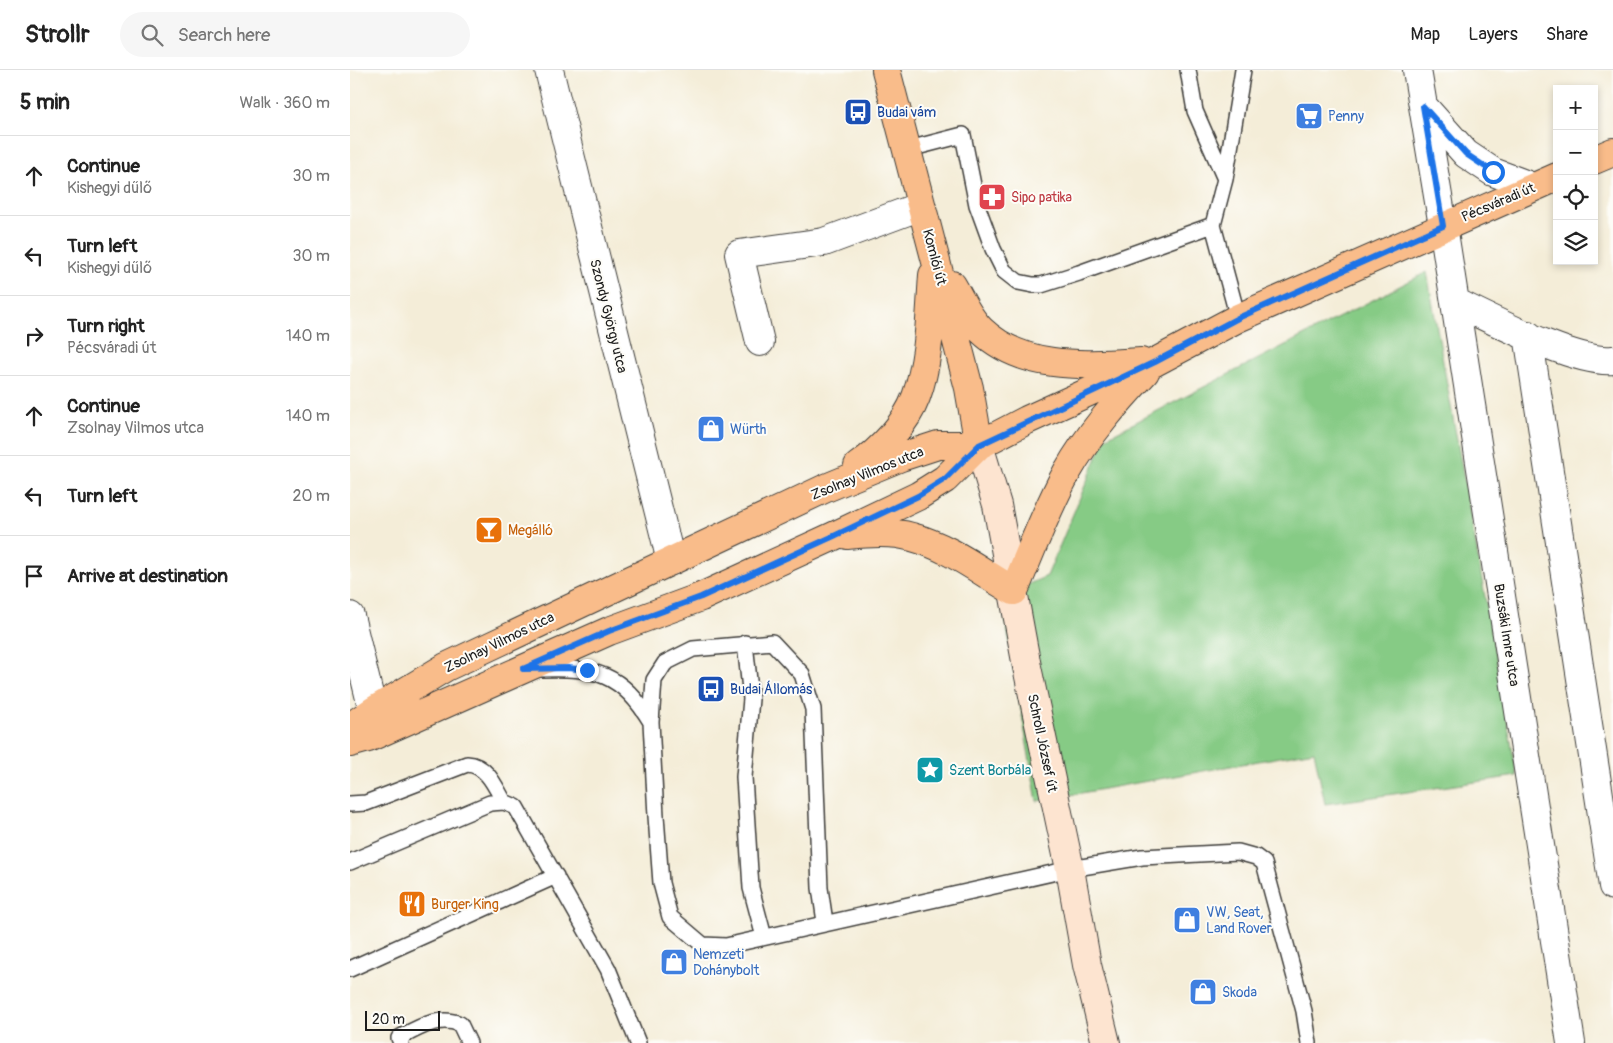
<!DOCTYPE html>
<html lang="en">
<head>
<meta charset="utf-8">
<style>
	body { margin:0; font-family:Pangolin,sans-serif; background:#f6f6f6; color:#222 }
	.controls { position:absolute; right:15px; top:15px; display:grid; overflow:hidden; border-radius:0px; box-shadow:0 2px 8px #0003 }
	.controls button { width:45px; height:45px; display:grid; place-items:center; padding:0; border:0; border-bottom:1px solid #e0e0e0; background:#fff; color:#222; font:25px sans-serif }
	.scale { position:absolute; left:15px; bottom:12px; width:75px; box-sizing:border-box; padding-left:5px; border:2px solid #1c1c1c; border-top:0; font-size:14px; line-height:18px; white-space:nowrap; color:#1c1c1c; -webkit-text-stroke:4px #fdfcf7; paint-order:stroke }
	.stop { position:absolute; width:15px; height:15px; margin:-11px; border:4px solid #1a73e8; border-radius:50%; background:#fff }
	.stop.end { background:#1a73e8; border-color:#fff; box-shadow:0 1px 5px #0008 }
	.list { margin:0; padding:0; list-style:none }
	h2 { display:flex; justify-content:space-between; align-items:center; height:65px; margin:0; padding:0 20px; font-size:21px }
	h2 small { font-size:16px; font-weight:400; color:#767676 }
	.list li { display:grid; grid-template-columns:32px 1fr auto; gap:15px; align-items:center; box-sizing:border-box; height:80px; padding:0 20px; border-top:1px solid #e0e0e0 }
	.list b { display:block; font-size:19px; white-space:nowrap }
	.list p { margin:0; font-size:16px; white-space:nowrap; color:#767676 }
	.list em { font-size:16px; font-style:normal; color:#767676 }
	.icon { flex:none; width:28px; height:28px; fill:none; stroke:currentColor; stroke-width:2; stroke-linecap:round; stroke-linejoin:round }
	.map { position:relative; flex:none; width:1263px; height:973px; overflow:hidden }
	header { display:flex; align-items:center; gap:30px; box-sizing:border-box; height:70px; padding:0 25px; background:#fff; border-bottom:1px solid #e0e0e0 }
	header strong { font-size:24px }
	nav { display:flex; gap:28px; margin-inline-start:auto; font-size:18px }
	.search { width:350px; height:45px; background:#f6f6f6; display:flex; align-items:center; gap:12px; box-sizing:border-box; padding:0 18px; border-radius:28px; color:#767676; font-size:19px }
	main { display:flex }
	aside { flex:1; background:#fff }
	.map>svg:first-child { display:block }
</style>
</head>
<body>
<header>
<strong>Strollr</strong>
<div class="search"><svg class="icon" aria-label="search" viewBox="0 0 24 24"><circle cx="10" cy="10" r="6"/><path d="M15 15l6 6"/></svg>Search here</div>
<nav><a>Map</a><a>Layers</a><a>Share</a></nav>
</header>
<main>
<aside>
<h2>5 min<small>Walk · 360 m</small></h2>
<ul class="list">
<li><svg class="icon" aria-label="ahead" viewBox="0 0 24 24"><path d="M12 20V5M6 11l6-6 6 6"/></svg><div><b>Continue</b><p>Kishegyi dűlő</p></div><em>30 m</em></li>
<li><svg class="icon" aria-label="left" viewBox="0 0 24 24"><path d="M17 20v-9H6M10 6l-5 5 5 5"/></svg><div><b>Turn left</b><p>Kishegyi dűlő</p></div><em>30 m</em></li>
<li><svg class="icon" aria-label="right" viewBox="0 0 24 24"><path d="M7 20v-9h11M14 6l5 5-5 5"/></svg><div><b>Turn right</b><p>Pécsváradi út</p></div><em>140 m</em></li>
<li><svg class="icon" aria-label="ahead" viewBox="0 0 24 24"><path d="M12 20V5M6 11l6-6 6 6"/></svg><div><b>Continue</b><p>Zsolnay Vilmos utca</p></div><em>140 m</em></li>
<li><svg class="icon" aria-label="left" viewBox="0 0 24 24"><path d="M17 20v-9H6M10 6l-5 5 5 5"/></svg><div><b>Turn left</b></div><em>20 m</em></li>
<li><svg class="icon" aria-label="arrive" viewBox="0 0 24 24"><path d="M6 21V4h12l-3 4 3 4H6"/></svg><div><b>Arrive at destination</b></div></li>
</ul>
</aside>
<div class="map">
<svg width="1263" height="973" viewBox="0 0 1263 973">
	<rect width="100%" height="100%" fill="#fdfcf7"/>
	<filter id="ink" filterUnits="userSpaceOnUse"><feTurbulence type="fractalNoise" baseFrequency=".02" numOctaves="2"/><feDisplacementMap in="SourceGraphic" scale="10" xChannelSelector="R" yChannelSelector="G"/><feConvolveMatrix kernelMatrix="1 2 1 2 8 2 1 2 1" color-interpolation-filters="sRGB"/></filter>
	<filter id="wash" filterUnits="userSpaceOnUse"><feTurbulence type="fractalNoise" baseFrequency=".0096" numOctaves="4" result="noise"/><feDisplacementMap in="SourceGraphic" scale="20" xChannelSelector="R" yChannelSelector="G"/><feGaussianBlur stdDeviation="1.12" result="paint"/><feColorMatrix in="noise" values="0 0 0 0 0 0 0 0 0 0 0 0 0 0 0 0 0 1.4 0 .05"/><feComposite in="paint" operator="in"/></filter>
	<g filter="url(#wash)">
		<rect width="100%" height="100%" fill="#f4edd8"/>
		<!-- green -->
		<path fill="#86cb85" stroke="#517450" d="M1077 202 1167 706 975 734 964 681 687 731 651 526 697 506 755 368Z"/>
	</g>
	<g filter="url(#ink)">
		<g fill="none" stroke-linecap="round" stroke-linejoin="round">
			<defs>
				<path id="service" d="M838 0 845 41 875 109 863 155 888 248
					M555 80 613 65 627 135 643 179 654 201 668 212 683 215H691L729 203 863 155
					M875 109 893 0
					M395 573 401 629 394 707 401 818 414 867
					M190 599C245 597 272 603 301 652
					M0 734 16 733 117 694C137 695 145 716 154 732
					M0 792 140 733 154 732 166 737 258 899 288 973
					M475 852 470 818 463 639 452 604 422 572 343 579 315 593 304 610 301 652 306 746 311 813 320 847 353 875 376 876 720 799 792 787 888 782 906 787 914 793 954 941 959 973
					M0 899 206 806
					M51 973 49 968C68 958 88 945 110 954L119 973"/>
				<path id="minor" d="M199 0 321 491
					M1067 0 1093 156 1221 973
					M1074 37 1116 84 1143 102 1183 117
					M1105 232C1141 249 1226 294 1263 290
					M1178 265 1263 816
					M410 272 389 184 474 172 571 136
					M0 546 23 641"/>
				<path id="secondary" d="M629 375 647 435 677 597 720 799 737 895 756 973"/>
				<path id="primary" d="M536 0 619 318 629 375
					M1244 90 1263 82
					M602 215C611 230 618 248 631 260 674 301 736 295 791 292
					M508 396C531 380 556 354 566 327 580 289 580 245 583 205
					M497 465C518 463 542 461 562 467 600 477 631 502 664 521 681 481 696 440 717 402 738 365 767 332 795 302
					M0 657 23 641 96 597 476 418 551 387 588 375H629
					M0 673 18 668 259 561 351 527 484 466 568 426 595 409 629 375 677 350 805 292 888 248 1207 107"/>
			</defs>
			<!-- service casing -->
			<use href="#service" stroke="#3c3b38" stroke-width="18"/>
			<!-- minor casing -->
			<use href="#minor" stroke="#3c3b38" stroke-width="30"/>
			<!-- secondary casing -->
			<use href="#secondary" stroke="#3c3b38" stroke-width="30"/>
			<!-- primary casing -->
			<use href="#primary" stroke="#3c3b38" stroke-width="30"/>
			<!-- service -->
			<use href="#service" stroke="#fff" stroke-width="15"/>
			<!-- minor -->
			<use href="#minor" stroke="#fff" stroke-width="28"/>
			<!-- secondary -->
			<use href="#secondary" stroke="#fde4d0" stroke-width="28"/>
			<!-- primary -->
			<use href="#primary" stroke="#f9bc8a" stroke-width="28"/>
		</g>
	</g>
	<g fill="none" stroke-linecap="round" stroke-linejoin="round" filter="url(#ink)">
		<!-- route -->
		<path stroke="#1a73e8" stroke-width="6" d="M237 600 218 598 173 599 259 561 351 527 484 466 568 426 595 409 629 375 805 292 888 248 1093 156 1073 36 1116 84 1143 102"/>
	</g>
	<!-- icons -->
	<defs>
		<symbol id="bus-square" viewBox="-11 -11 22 22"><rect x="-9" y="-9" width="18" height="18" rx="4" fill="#1a4fb4" stroke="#fdfcf7"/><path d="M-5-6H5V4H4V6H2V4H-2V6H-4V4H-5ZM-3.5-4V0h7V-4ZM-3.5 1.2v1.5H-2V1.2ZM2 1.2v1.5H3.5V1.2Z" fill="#fff"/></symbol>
		<symbol id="supermarket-square" viewBox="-11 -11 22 22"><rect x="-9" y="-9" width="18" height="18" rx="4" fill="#3f7fe0" stroke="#fdfcf7"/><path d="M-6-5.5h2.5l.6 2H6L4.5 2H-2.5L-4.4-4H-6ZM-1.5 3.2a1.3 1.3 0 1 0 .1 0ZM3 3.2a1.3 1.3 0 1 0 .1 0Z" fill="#fff"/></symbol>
		<symbol id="pharmacy-square" viewBox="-11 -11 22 22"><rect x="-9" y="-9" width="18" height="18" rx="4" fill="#e0444e" stroke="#fdfcf7"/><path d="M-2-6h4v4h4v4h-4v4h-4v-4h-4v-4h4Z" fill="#fff"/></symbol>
		<symbol id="shop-square" viewBox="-11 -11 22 22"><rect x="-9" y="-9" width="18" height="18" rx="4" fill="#3f7fe0" stroke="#fdfcf7"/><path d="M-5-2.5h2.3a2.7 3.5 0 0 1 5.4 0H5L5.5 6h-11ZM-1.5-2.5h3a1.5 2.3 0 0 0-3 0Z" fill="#fff"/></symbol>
		<symbol id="bar-square" viewBox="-11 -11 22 22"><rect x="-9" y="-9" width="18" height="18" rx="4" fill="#e8710a" stroke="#fdfcf7"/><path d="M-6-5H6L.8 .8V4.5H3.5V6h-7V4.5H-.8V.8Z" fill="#fff"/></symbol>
		<symbol id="sight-square" viewBox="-11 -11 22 22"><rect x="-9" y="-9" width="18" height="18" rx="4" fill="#0f9aa8" stroke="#fdfcf7"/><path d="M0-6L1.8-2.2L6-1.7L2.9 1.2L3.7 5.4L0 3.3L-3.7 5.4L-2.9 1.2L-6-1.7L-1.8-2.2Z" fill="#fff"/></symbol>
		<symbol id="restaurant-square" viewBox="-11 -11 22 22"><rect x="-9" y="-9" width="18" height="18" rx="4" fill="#e8710a" stroke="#fdfcf7"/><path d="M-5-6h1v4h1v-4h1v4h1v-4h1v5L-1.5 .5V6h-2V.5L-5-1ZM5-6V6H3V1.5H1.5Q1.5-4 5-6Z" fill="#fff"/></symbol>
	</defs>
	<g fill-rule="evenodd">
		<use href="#bus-square" x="492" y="26" width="32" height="32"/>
		<use href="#supermarket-square" x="943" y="30" width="32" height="32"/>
		<use href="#pharmacy-square" x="626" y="111" width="32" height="32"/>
		<use href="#shop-square" x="345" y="343" width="32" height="32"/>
		<use href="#bar-square" x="123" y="444" width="32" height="32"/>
		<use href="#bus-square" x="345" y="603" width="32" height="32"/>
		<use href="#sight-square" x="564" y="684" width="32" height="32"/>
		<use href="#restaurant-square" x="46" y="818" width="32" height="32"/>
		<use href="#shop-square" x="821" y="834" width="32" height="32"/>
		<use href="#shop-square" x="308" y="876" width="32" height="32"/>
		<use href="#shop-square" x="837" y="906" width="32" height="32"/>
	</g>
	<g text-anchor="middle" stroke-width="4" stroke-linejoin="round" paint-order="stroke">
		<!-- transit labels -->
		<g font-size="14" fill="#164399" stroke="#fdfcf7" text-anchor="start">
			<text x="527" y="47">Budai vám</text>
			<text x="380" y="624">Budai Állomás</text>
		</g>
		<!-- shop labels -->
		<g font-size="14" fill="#366cbe" stroke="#fdfcf7" text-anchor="start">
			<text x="978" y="51">Penny</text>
			<text x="380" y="364">Würth</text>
			<text x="856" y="847">VW, Seat,<tspan x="856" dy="16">Land Rover</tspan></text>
			<text x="343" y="889">Nemzeti<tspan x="343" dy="16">Dohánybolt</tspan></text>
			<text x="872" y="927">Skoda</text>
		</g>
		<!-- health labels -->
		<g font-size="14" fill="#be3a42" stroke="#fdfcf7" text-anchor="start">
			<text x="661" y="132">Sipo patika</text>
		</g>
		<!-- street labels -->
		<g font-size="14" fill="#1c1c1c" stroke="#fdfcf7">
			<text transform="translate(1148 132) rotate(-23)" y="5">Pécsváradi út</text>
			<text transform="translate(585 187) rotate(75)" y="5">Komlói út</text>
			<text transform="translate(259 246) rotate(76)" y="5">Szondy György utca</text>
			<text transform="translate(517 403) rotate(-22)" y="5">Zsolnay Vilmos utca</text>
			<text transform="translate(1157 565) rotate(81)" y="5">Buzsáki Imre utca</text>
			<text transform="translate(149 572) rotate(-26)" y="5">Zsolnay Vilmos utca</text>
			<text transform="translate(693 673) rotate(78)" y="5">Schroll József út</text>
		</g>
		<!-- food labels -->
		<g font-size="14" fill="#c56008" stroke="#fdfcf7" text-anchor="start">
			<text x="158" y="465">Megálló</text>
			<text x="81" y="839">Burger King</text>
		</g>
		<!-- culture labels -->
		<g font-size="14" fill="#0d838f" stroke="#fdfcf7" text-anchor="start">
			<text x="599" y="705">Szent Borbála</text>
		</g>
	</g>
</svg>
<div class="controls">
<button>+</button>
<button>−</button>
<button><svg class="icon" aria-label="locate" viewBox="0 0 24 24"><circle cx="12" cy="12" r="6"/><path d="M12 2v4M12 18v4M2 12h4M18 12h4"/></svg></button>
<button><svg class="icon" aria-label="layers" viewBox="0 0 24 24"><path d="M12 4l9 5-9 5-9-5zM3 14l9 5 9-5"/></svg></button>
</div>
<div class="scale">20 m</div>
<div class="stop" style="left:1143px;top:102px"></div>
<div class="stop end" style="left:237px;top:600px"></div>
</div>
</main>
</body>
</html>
